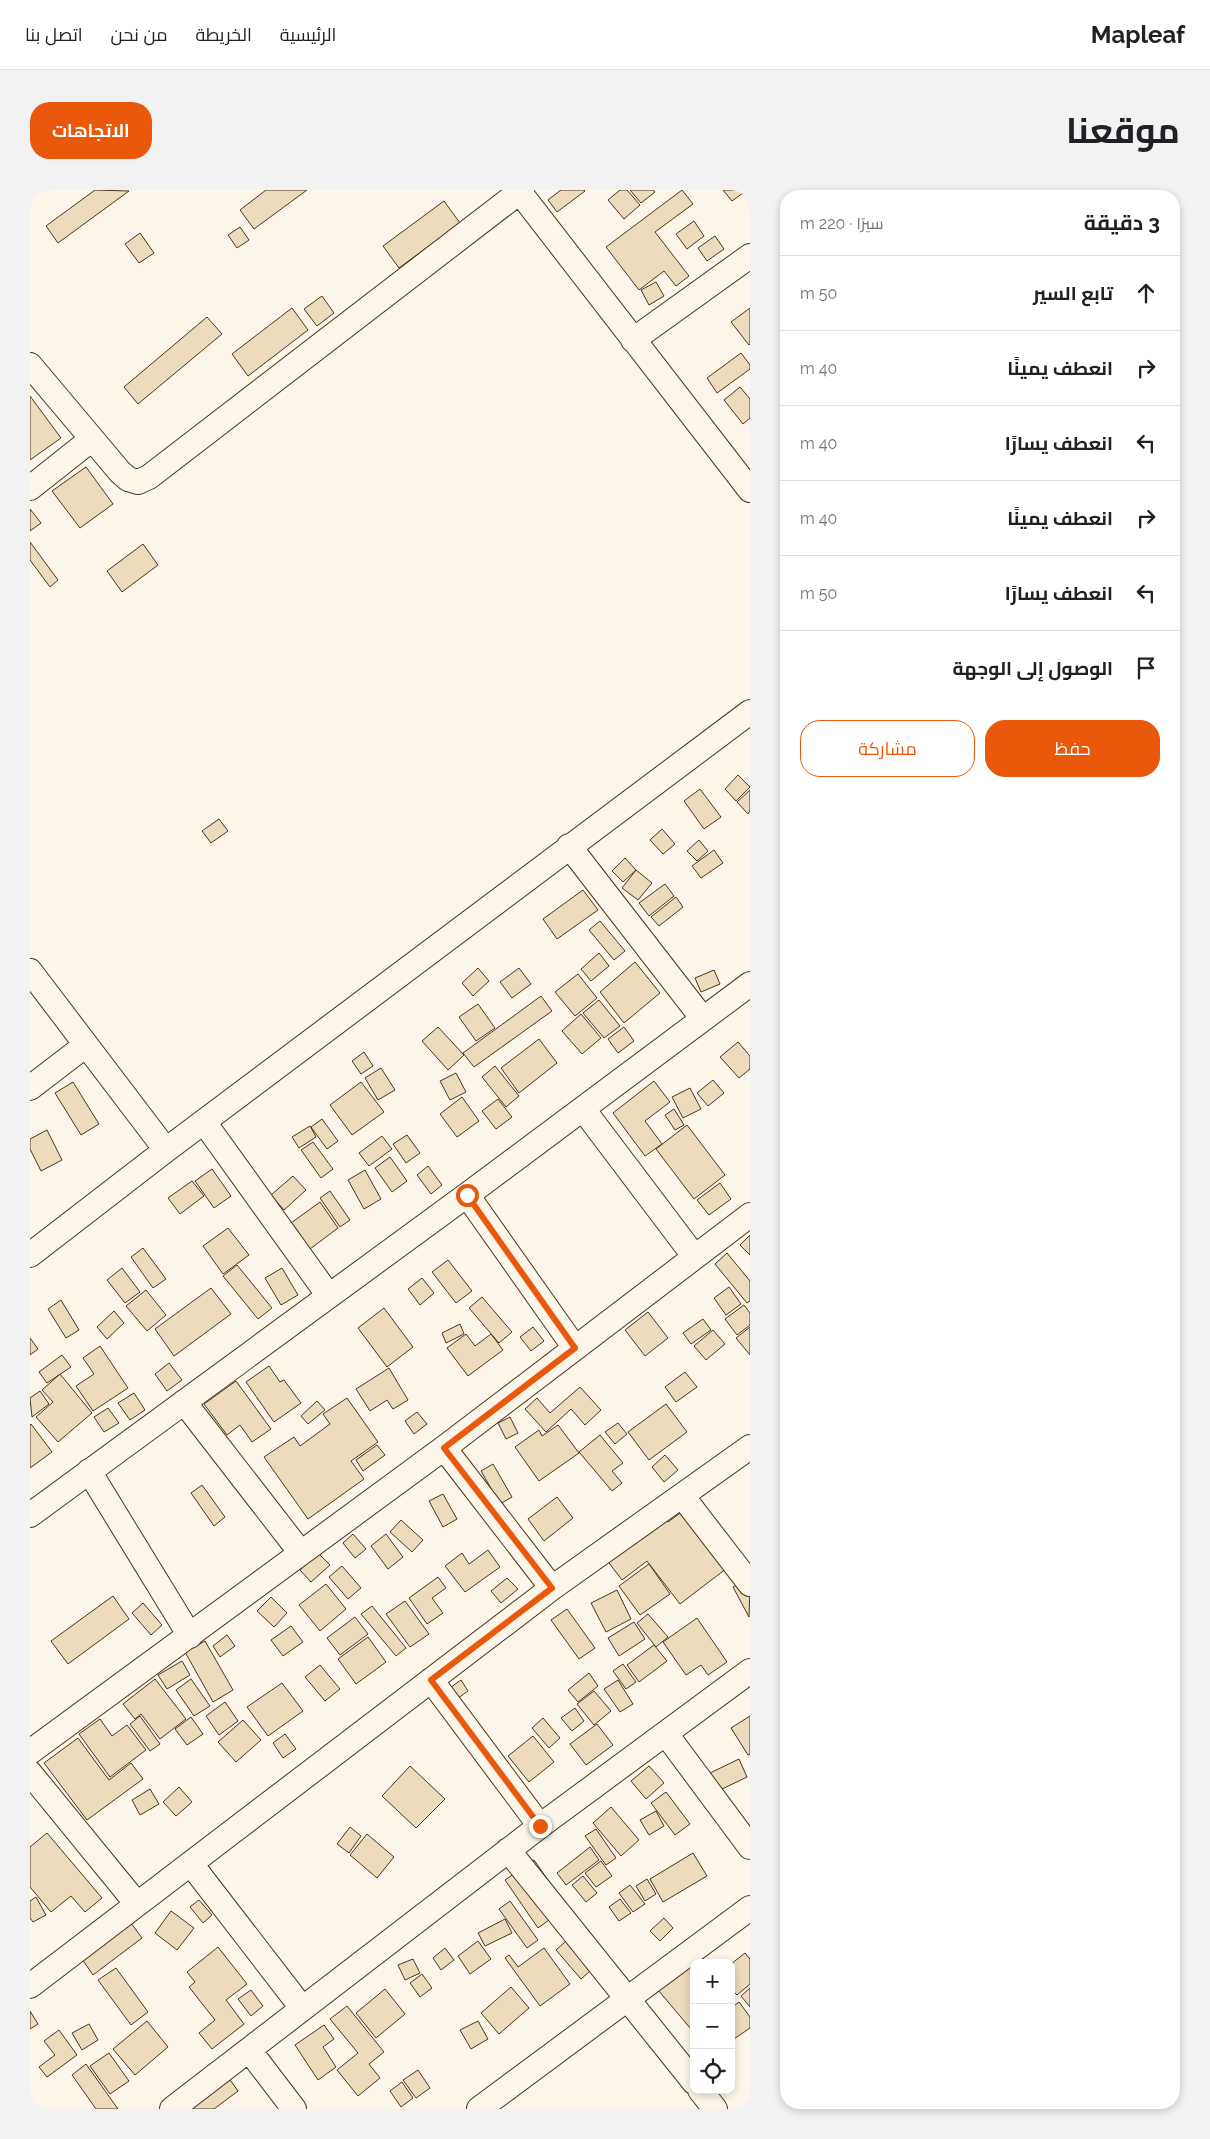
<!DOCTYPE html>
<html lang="ar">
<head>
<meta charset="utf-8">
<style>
	body { margin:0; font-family:Raleway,Cairo,sans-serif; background:#f2f2f2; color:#202124; direction:rtl }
	.controls { position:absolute; right:15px; bottom:15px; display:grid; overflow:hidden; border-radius:10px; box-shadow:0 2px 8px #0003 }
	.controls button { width:45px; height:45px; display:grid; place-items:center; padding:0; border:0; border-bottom:1px solid #e0e0e0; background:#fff; color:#202124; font:25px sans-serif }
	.stop { position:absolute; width:15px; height:15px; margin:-11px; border:4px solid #ea580c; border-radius:50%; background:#fff }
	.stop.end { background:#ea580c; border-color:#fff; box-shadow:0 1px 5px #0008 }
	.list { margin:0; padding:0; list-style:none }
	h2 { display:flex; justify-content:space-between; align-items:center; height:65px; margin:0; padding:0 20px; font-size:21px }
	h2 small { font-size:16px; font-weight:400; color:#757577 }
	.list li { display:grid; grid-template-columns:32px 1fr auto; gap:15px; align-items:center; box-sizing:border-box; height:75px; padding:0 20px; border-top:1px solid #e0e0e0 }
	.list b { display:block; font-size:19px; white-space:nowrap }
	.list em { font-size:16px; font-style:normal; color:#757577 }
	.actions { display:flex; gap:10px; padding:15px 20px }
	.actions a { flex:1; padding:11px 0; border:1px solid #ea580c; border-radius:20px; text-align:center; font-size:18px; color:#ea580c }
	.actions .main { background:#ea580c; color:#fff }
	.icon { flex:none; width:28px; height:28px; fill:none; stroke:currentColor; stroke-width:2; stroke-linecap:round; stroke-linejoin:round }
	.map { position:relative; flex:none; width:720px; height:1919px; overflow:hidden; direction:ltr; border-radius:20px }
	header { display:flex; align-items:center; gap:30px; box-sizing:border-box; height:70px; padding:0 25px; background:#fff; border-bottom:1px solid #e0e0e0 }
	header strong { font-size:24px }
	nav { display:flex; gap:28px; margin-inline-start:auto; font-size:18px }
	.intro { display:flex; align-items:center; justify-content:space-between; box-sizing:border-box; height:120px; padding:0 30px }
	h1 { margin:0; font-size:35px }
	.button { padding:12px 22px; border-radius:20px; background:#ea580c; color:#fff; font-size:18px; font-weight:700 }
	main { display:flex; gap:30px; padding:0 30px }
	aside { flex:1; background:#fff; border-radius:20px; box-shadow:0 2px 8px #0003 }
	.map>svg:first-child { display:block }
</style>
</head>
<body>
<header>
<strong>Mapleaf</strong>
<nav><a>الرئيسية</a><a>الخريطة</a><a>من نحن</a><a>اتصل بنا</a></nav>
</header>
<div class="intro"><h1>موقعنا</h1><a class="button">الاتجاهات</a></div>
<main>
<aside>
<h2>3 دقيقة<small>سيرًا · 220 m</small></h2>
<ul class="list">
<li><svg class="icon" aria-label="ahead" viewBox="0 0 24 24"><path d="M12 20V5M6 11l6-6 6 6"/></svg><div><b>تابع السير</b></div><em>50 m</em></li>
<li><svg class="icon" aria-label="right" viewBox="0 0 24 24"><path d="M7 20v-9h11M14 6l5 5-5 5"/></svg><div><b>انعطف يمينًا</b></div><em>40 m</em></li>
<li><svg class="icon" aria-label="left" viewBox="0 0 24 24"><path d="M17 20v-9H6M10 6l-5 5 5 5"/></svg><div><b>انعطف يسارًا</b></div><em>40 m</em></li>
<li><svg class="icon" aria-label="right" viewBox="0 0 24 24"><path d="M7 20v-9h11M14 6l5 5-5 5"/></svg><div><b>انعطف يمينًا</b></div><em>40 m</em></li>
<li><svg class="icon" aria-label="left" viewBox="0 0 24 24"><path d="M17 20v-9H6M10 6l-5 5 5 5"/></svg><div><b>انعطف يسارًا</b></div><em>50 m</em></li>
<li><svg class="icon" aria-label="arrive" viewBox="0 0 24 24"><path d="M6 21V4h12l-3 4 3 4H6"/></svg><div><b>الوصول إلى الوجهة</b></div></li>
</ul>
<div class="actions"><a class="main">حفظ</a><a>مشاركة</a></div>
</aside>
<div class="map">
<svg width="720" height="1919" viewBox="0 0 720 1919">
	<rect width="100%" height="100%" fill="#fbf6e9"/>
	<!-- building -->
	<path fill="#ecdcbc" stroke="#4a3520" d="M65 0 99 1 28 53 16 36Z
		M236 0H277L224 39 210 20Z
		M531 0H554L555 1 527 22 518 10Z
		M590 0H597L610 15 594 29 578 10Z
		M600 0H623L625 2 611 13Z
		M652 0 663 14 625 42 659 86 646 96 634 81 609 100 576 57Z
		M693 0H717L702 11Z
		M414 11 430 33 369 78 353 56Z
		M664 31 674 46 657 59 646 44Z
		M210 37 219 50 207 58 198 45Z
		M110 43 124 63 109 73 95 54Z
		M685 46 694 59 677 71 668 58Z
		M626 92 634 106 619 115 611 100Z
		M292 106 304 123 287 136 274 119Z
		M262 118 278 140 218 186 202 164Z
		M720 118V154L719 155 701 132Z
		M177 127 192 144 108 214 94 197Z
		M711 163 720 175V179L687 203 677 188Z
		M710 197 720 209V228L713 234 694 210Z
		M0 206 31 248 0 270Z
		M56 277 83 314 50 338 22 301Z
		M0 319 11 333 0 341Z
		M0 352 28 390 20 397 0 370Z
		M113 354 128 375 92 402 77 381Z
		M708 585 720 597 706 611 695 599Z
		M670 599 691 627 674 639 654 611Z
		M720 600V621L718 624 707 612Z
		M189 629 198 641 181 653 172 641Z
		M632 639 645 654 633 664 620 650Z
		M669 650 678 661 667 671 657 661Z
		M684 660 693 673 671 688 662 676Z
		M595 668 606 680 593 692 582 681Z
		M606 680 622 693 608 710 592 698Z
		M635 694 644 706 619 726 609 713Z
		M553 700 568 720 527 749 513 729Z
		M646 707 653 717 629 736 621 727Z
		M570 731 595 761 584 770 559 740Z
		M569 763 579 776 561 791 551 779Z
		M605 772 630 803 594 833 570 802Z
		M448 778 459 791 443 806 432 793Z
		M489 778 501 794 482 808 470 792Z
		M684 780 690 794 671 802 665 788Z
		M548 784 567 808 545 826 525 802Z
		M511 806 522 821 444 877 433 863Z
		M569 810 590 836 574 848 553 823Z
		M448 814 465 838 446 851 429 827Z
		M551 824 571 848 552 864 532 841Z
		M408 837 434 865 418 880 392 851Z
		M594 837 604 851 588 863 578 849Z
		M509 849 527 873 489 903 471 878Z
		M708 852 720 866V879L709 888 690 867Z
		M334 862 343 876 331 884 322 871Z
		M465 876 489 906 476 917 452 887Z
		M351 878 365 900 348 910 335 888Z
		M426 883 436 902 420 910 410 891Z
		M683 890 694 903 678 916 667 903Z
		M624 891 640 912 615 931 632 954 615 966 583 923Z
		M43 892 69 934 51 945 25 903Z
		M331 892 354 922 322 945 300 915Z
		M660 898 671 919 653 928 642 907Z
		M432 907 449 931 427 947 410 924Z
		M468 909 482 927 466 939 452 921Z
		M644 919 654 935 645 940 635 925Z
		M292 929 308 951 297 959 281 937Z
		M657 935 695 985 664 1009 626 959Z
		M280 936 286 947 269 958 262 947Z
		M17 940 32 970 11 981 0 959V949Z
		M377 945 390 963 376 973 363 954Z
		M352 946 362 959 339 976 329 963Z
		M283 952 303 979 291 988 271 960Z
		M360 967 377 991 362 1002 345 978Z
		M398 976 412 995 401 1004 387 985Z
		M182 979 201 1006 184 1018 165 991Z
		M335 980 351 1009 334 1019 318 990Z
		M263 986 276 1000 254 1020 241 1005Z
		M162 991 174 1006 150 1024 138 1008Z
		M690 993 701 1009 679 1025 667 1010Z
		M300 1001 320 1030 310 1037 290 1008Z
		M290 1012 308 1038 280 1059 261 1033Z
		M198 1038 219 1065 193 1084 173 1056Z
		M720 1045V1065L710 1055Z
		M113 1058 136 1089 123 1098 101 1067Z
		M697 1063 720 1091V1111L717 1113 685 1074Z
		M418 1070 442 1101 426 1113 402 1082Z
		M207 1075 242 1118 228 1129 193 1086Z
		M92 1078 110 1102 95 1113 77 1090Z
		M252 1078 268 1105 251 1115 235 1088Z
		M392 1088 404 1103 390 1115 378 1099Z
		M699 1097 711 1114 696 1125 684 1108Z
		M181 1098 201 1124 144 1166 125 1139Z
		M116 1100 136 1125 117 1141 96 1116Z
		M452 1107 482 1142 469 1153 439 1118Z
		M31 1110 49 1140 36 1148 18 1119Z
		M714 1115 720 1123V1135L707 1145 695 1129Z
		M354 1118 383 1157 357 1177 328 1138Z
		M84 1121 94 1133 77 1149 67 1137Z
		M618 1122 638 1148 615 1166 595 1140Z
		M673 1129 681 1140 661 1154 653 1143Z
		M430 1134 434 1144 416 1153 412 1143Z
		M503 1137 514 1151 501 1161 490 1147Z
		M720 1137V1165L706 1148Z
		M683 1140 695 1154 676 1170 664 1156Z
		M436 1144 445 1156 461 1144 473 1160 438 1186 417 1158Z
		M0 1148 8 1159 0 1165Z
		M70 1156 98 1198 63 1221 46 1196 64 1184 53 1168Z
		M32 1165 41 1177 17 1193 9 1182Z
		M139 1173 152 1190 137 1201 125 1184Z
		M239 1176 250 1192 254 1190 271 1213 244 1232 216 1192Z
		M359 1178 378 1210 363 1219 357 1210 340 1221 326 1199Z
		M655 1182 667 1197 646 1212 635 1197Z
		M30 1184 62 1223 28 1252 6 1227 23 1212 12 1200Z
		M206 1191 241 1239 222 1252 210 1235 197 1245 174 1214Z
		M550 1197 571 1220 555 1235 541 1219 516 1242 495 1219 507 1208 520 1223Z
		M10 1201 19 1214 2 1227 0 1208Z
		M104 1203 115 1220 100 1230 88 1213Z
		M317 1208 348 1252 321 1271 334 1289 278 1329 234 1267 264 1247 270 1256 300 1234 293 1224Z
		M287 1211 295 1220 278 1234 271 1226Z
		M636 1214 657 1242 619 1270 598 1242Z
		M78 1218 89 1233 74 1242 64 1227Z
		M387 1222 397 1234 384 1244 375 1231Z
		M480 1227 488 1243 476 1249 468 1233Z
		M588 1233 597 1244 585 1254 575 1242Z
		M1 1234 22 1262 0 1278V1235Z
		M528 1235 549 1263 509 1291 485 1257 509 1240 512 1246Z
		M570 1245 593 1273 582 1281 592 1293 582 1301 549 1262Z
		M347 1255 355 1265 333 1281 326 1270Z
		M635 1265 648 1280 634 1292 622 1277Z
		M463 1274 482 1307 470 1314 451 1281Z
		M172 1295 195 1327 184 1336 161 1303Z
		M413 1304 427 1329 413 1337 399 1311Z
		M527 1307 543 1328 514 1351 498 1329Z
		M657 1318 701 1375 650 1414 617 1371 592 1390 576 1369 632 1325 638 1332Z
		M371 1330 393 1350 382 1362 360 1342Z
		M323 1344 336 1359 325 1368 313 1353Z
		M356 1344 373 1367 358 1379 341 1356Z
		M458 1360 470 1377 435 1402 415 1376 432 1363 439 1374Z
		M288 1363 300 1375 281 1392 270 1380Z
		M619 1374 640 1404 610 1425 589 1396Z
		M312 1376 331 1398 318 1409 299 1387Z
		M408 1387 416 1398 402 1408 413 1423 397 1434 379 1408Z
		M477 1388 488 1399 471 1413 461 1401Z
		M717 1390 720 1396 719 1427 703 1397Z
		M296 1394 316 1419 290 1441 269 1415Z
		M587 1400 601 1429 576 1442 561 1413Z
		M83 1406 99 1429 38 1474 21 1451Z
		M241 1407 257 1423 244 1437 227 1421Z
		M375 1411 399 1444 380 1457 356 1424Z
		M113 1413 132 1435 121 1445 102 1423Z
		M342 1416 376 1458 366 1466 331 1424Z
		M537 1419 565 1458 549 1469 521 1430Z
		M618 1424 638 1447 626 1457 607 1433Z
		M325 1427 338 1444 310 1465 297 1448Z
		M667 1428 697 1472 678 1485 671 1475 656 1485 633 1452Z
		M604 1432 615 1449 589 1466 578 1448Z
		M261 1436 273 1452 253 1466 241 1450Z
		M197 1445 205 1456 190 1467 183 1456Z
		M338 1447 356 1472 326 1494 308 1469Z
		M175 1451 203 1500 183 1512 155 1462Z
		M624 1455 637 1471 609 1492 597 1475Z
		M152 1471 160 1485 137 1499 128 1485Z
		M593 1474 606 1492 596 1499 583 1481Z
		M290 1475 310 1499 295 1511 275 1487Z
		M559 1483 568 1496 548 1512 538 1500Z
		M125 1489 156 1529 130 1549 111 1524 105 1529 93 1514Z
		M161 1489 180 1516 164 1526 146 1500Z
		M431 1490 438 1501 424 1511 417 1500Z
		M588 1490 603 1514 590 1522 574 1499Z
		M252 1493 273 1521 238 1546 217 1517Z
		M564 1501 581 1521 564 1535 547 1514Z
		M195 1512 208 1531 189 1545 176 1526Z
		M545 1518 554 1531 542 1541 531 1528Z
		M110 1526 130 1554 120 1561 100 1534Z
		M720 1526V1564L718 1565 701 1538Z
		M161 1527 173 1544 157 1555 145 1539Z
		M513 1528 530 1548 519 1558 502 1538Z
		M70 1529 82 1546 97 1535 116 1560 80 1587 49 1544Z
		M213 1530 231 1550 206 1572 188 1552Z
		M567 1534 583 1555 556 1575 540 1554Z
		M255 1544 266 1559 253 1568 243 1553Z
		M503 1546 524 1572 499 1592 478 1566Z
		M48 1548 79 1590 101 1573 113 1589 57 1630 14 1573Z
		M709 1569 717 1587 688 1601 680 1583Z
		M380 1576 415 1609 386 1638 352 1606Z
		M619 1576 634 1593 616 1609 601 1591Z
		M149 1597 162 1612 146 1626 133 1612Z
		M120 1599 129 1614 110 1625 102 1610Z
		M636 1602 660 1634 645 1645 621 1613Z
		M581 1617 609 1650 591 1666 563 1633Z
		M626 1621 634 1636 619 1645 610 1630Z
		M320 1637 331 1646 319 1663 307 1654Z
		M566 1639 586 1668 576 1675 555 1646Z
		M17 1643 72 1708 55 1722 41 1706 21 1722 0 1697V1657Z
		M337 1644 364 1667 347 1688 320 1665Z
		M560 1657 569 1670 536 1695 527 1683Z
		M663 1663 677 1686 633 1712 620 1689Z
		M504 1670 537 1717 508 1738 475 1690Z
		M571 1671 582 1686 566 1697 555 1683Z
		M553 1686 567 1703 556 1712 542 1695Z
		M617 1689 626 1704 615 1711 606 1696Z
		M600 1695 615 1714 603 1722 589 1703Z
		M6 1707 16 1725 3 1732 0 1728V1711Z
		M590 1709 601 1723 589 1731 579 1717Z
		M169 1710 182 1725 173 1733 160 1717Z
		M480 1711 508 1750 497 1758 469 1719Z
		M141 1721 164 1738 147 1760 125 1743Z
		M634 1728 643 1738 630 1751 620 1741Z
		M475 1729 482 1743 455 1756 448 1743Z
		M101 1733 112 1748 63 1785 52 1769Z
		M545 1743 570 1772 551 1789 526 1760Z
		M448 1751 461 1769 440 1784 428 1766Z
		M188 1757 217 1794 196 1810 214 1834 182 1859 169 1843 185 1830 159 1797 165 1792 157 1782Z
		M415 1758 424 1770 411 1780 403 1768Z
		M514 1758 540 1794 510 1816 475 1768 479 1765 488 1777Z
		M715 1763 720 1769V1794L707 1805 701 1799V1774Z
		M670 1765 677 1773H664V1837L661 1839 628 1800Z
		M383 1769 390 1783 375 1790 368 1775Z
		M86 1778 118 1822 101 1835 68 1790Z
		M392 1784 402 1798 390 1807 380 1793Z
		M481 1797 499 1818 469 1844 451 1823Z
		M720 1798V1817L711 1806Z
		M355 1799 375 1824 346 1848 326 1823Z
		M221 1800 233 1816 221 1826 208 1809Z
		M709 1812 720 1827V1838L701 1851V1818Z
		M317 1816 354 1862 339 1874 350 1888 328 1906 307 1880 328 1863 300 1829Z
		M0 1821 8 1834 0 1839Z
		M117 1831 138 1857 105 1885 83 1859Z
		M448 1831 458 1849 441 1859 430 1840Z
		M59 1834 68 1850 52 1860 42 1843Z
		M294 1835 304 1849 293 1857 306 1877 288 1890 265 1855Z
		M29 1840 47 1865 17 1887 9 1877 25 1865 14 1851Z
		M79 1863 99 1891 80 1904 60 1876Z
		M56 1874 88 1919H66L42 1885Z
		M388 1880 400 1898 386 1908 373 1890Z
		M198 1887 208 1901 184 1919H156Z
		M372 1892 383 1908 371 1917 360 1901Z"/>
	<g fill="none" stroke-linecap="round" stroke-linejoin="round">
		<defs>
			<path id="minor" d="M488 0 720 300
				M603 150 720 66
				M0 175 90 282 98 289 108 292 119 287 492 0
				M0 298 62 249
				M539 656 673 829
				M0 781 136 960
				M0 898 56 855
				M553 919 664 1066
				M174 932 299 1106
				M437 1005 545 1158
				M0 1065 136 960 720 522
				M154 1212 271 1363
				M414 1258 522 1398
				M59 1281 160 1446
				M653 1307 720 1394
				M0 1325 437 1005 720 794
				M401 1490 510 1636
				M636 1544 720 1657
				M0 1562 414 1258 720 1025
				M0 1583 107 1714
				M478 1660 664 1892
				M161 1674 272 1818
				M0 1796 522 1398 720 1257
				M219 1860 264 1919
				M670 1900 685 1919
				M142 1919 510 1636 720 1481
				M449 1919 720 1718"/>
		</defs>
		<!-- minor casing -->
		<use href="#minor" stroke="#4a3520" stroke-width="26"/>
		<!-- minor -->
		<use href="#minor" stroke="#fbf6e9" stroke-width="24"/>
	</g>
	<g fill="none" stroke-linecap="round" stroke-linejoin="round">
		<!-- route -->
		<path stroke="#ea580c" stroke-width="6" d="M437 1005 545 1158 414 1258 522 1398 401 1490 510 1636"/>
	</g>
</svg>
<div class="controls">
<button>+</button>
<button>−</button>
<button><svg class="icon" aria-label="locate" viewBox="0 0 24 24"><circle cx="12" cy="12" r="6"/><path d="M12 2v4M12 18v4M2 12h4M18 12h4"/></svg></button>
</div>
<div class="stop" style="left:437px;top:1005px"></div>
<div class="stop end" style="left:510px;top:1636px"></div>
</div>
</main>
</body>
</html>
